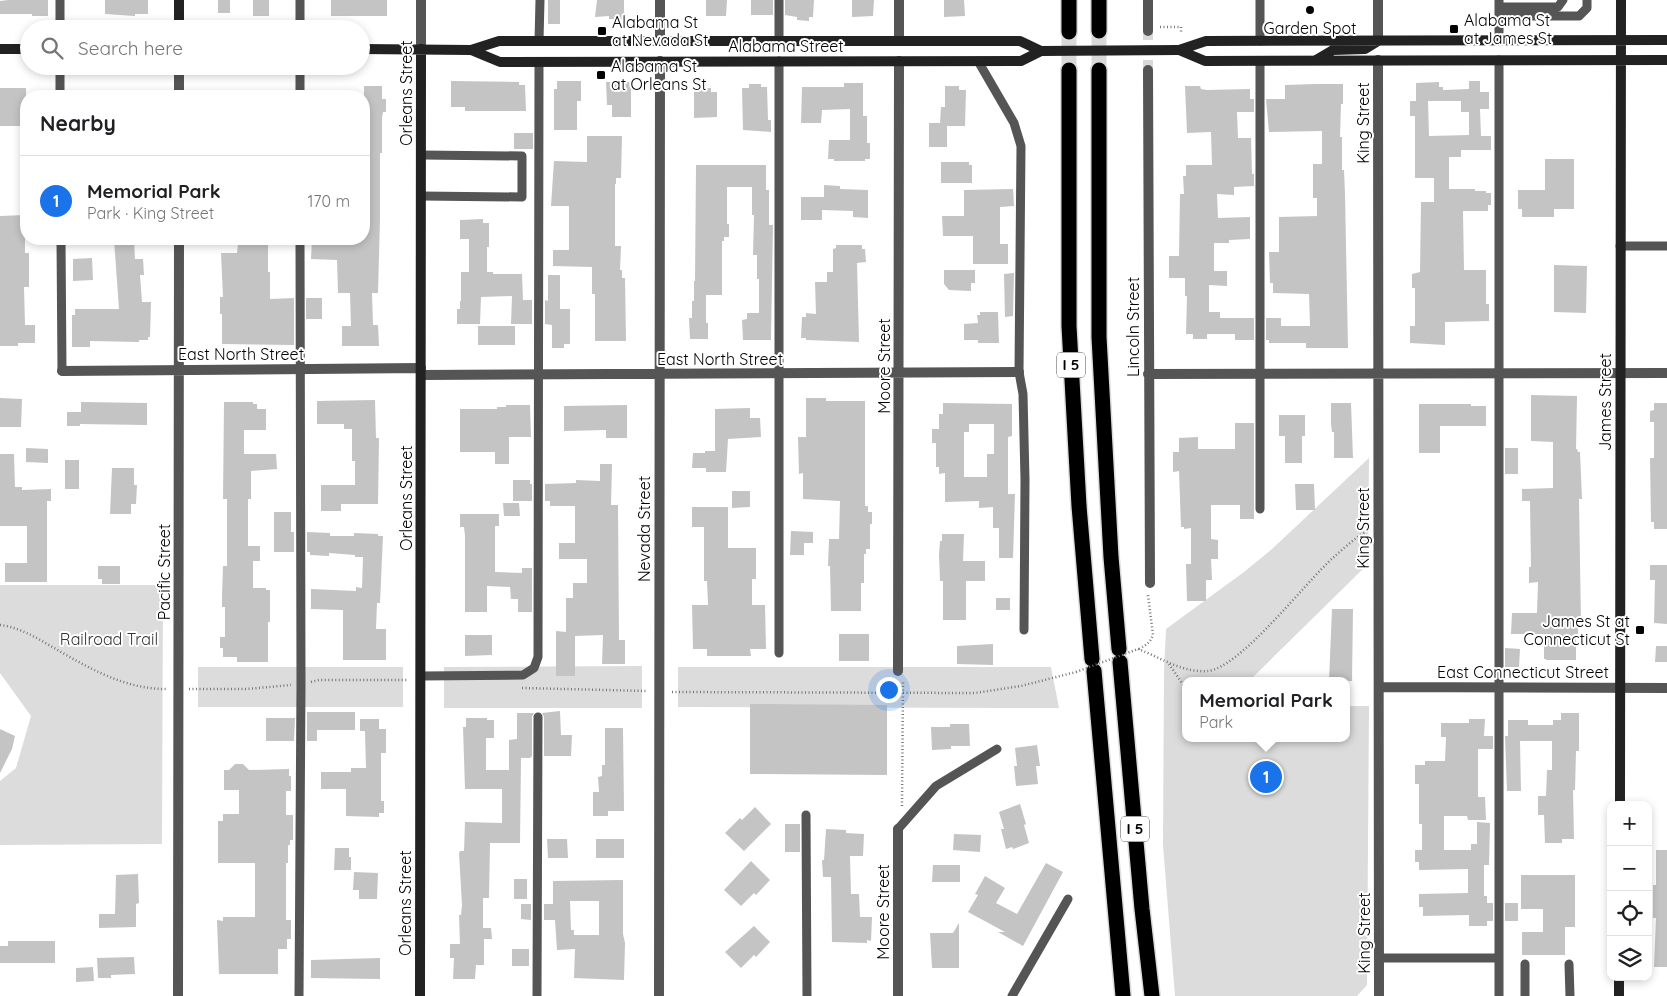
<!DOCTYPE html>
<html lang="en">
<head>
<meta charset="utf-8">
<style>
	body { margin:0; font-family:Quicksand,sans-serif; background:#f6f6f6; color:#202124 }
	.controls { position:absolute; right:15px; bottom:15px; display:grid; overflow:hidden; border-radius:10px; box-shadow:0 2px 8px #0003 }
	.controls button { width:45px; height:45px; display:grid; place-items:center; padding:0; border:0; border-bottom:1px solid #e0e0e0; background:#fff; color:#202124; font:25px sans-serif }
	.you { position:absolute; left:888px; top:689px; width:18px; height:18px; margin:-12px; border:4px solid #fff; border-radius:50%; background:#1a73e8; box-shadow:0 0 0 8px #1a73e833 }
	.badge { display:grid; place-items:center; width:32px; height:32px; border-radius:50%; background:#1a73e8; color:#fff; font-size:16px; font-weight:700 }
	.pin { position:absolute; translate:-50% -50%; border:2px solid #fff; box-shadow:0 1px 5px #0006 }
	.popup { position:absolute; left:1182px; top:677px; width:168px; height:65px; box-sizing:border-box; display:grid; place-content:center; border-radius:10px; background:#fff; filter:drop-shadow(0 1px 4px #0005); font-size:16px; white-space:nowrap; color:#757577 }
	.popup b { font-size:19px; color:#202124 }
	.popup::after { content:''; position:absolute; left:50%; top:100%; margin-left:-10px; border:10px solid transparent; border-top-color:#fff }
	.list { margin:0; padding:0; list-style:none }
	h2 { display:flex; justify-content:space-between; align-items:center; height:65px; margin:0; padding:0 20px; font-size:21px }
	h2 small { font-size:16px; font-weight:400; color:#757577 }
	.list li { display:grid; grid-template-columns:32px 1fr auto; gap:15px; align-items:center; box-sizing:border-box; height:90px; padding:0 20px; border-top:1px solid #e0e0e0 }
	.list b { display:block; font-size:19px; white-space:nowrap }
	.list p { margin:0; font-size:16px; white-space:nowrap; color:#757577 }
	.list em { font-size:16px; font-style:normal; color:#757577 }
	.icon { flex:none; width:28px; height:28px; fill:none; stroke:currentColor; stroke-width:2; stroke-linecap:round; stroke-linejoin:round }
	.map { position:relative; flex:none; width:1667px; height:996px; overflow:hidden }
	.search { position:absolute; background:#fff; box-shadow:0 2px 8px #0003; left:20px; top:20px; width:350px; height:55px; display:flex; align-items:center; gap:12px; box-sizing:border-box; padding:0 18px; border-radius:28px; color:#757577; font-size:19px }
	.panel { position:absolute; background:#fff; box-shadow:0 2px 8px #0003; left:20px; top:90px; width:350px; height:155px; border-radius:20px }
	.map>svg:first-child { display:block }
</style>
</head>
<body>
<div class="map">
<svg width="1667" height="996" viewBox="0 0 1667 996">
	<rect width="100%" height="100%" fill="#fff"/>
	<!-- green -->
	<path fill="#dcdcdc" d="M1369 458 1368 564 1249 681H1186V738H1346V706H1369L1367 985 1357 996H1175L1163 845 1164 671 1166 629 1244 572 1272 549Z
		M0 585H163L162 844 0 845V781L16 768 31 716 0 673Z
		M642 666V708H444V667Z
		M198 667H403V707H198Z
		M678 667H1051L1059 708 678 707Z"/>
	<!-- building -->
	<path fill="#c4c4c4" fill-rule="evenodd" d="M8 0H48V16H32V14H0V1Z
		M105 0H148V14H135V16L105 14Z
		M218 0H230V13H218Z
		M253 0H269V16H253Z
		M331 0H387V16H331Z
		M548 0H560V24H548Z
		M597 0H624V19H609V16L595 17Z
		M706 0H727L726 16H706Z
		M751 0H773V15H751Z
		M785 0H814L813 17H809V21L797 20V17L785 15Z
		M852 0H874L873 16 852 17Z
		M944 0H964L965 16 944 17Z
		M451 81 519 82V85H525L526 111H465V107H451Z
		M557 81H581V101H577V130H554V89H557Z
		M1469 81H1480V92H1489V109H1480L1481 136H1491V150H1461V157H1449V189H1475V191H1486V193H1491V205H1488V211H1463L1464 270H1486V304H1489V321L1445 322V345L1410 343V326H1415V288H1412V274L1420 272 1421 202H1434V178H1415V116H1410V101H1416V83L1439 82V87H1443V90L1469 89ZM1428 101H1461V112H1469V135L1429 136Z
		M606 82H631V117H612V105H607Z
		M844 83H863V116H867V143H870V159H865V161H834V159H828L829 140H850V109L822 110 821 123H801L802 87H844Z
		M749 84H761V87H767L768 120H771V132L743 130 742 88H749Z
		M1316 84H1343V104H1341L1340 137H1342V170H1344L1345 194 1348 348H1306V343H1269V340H1266V318H1281V326H1310L1309 294 1273 293V283H1270L1269 252H1279V217L1317 216V198H1313V164H1322V131L1269 132 1266 99H1285V85Z
		M364 86H382V99H386V112H383L382 118V153H380V219L378 293H372L373 325H378L379 346H342V326H351L350 293H338L337 260 311 259 312 239H364Z
		M945 86H959V90H966L965 126H947V147H929V123H940L941 107H945Z
		M1185 86H1200L1201 89 1207 90 1250 89V99H1254V112H1237L1238 138H1251L1252 174H1254V186L1234 187V195L1217 194 1218 218 1250 217V239L1229 240V243H1214V271H1227V286L1209 285V312H1220V318H1254V340H1235V334H1207V339H1193V334H1186L1187 296H1185V278H1169V256H1179L1180 194H1184L1183 176H1186V165H1212L1211 132 1187 133Z
		M0 88H26V126H0Z
		M699 88H711V92H717V117L694 118V92H699Z
		M514 133H533V149H514Z
		M587 136H622L621 178H616V184H615V246H621L620 270H622V278H625L626 341H595V294H592V267L553 266V250H569V206H551L554 161 587 162Z
		M1545 159H1574V209H1554V217H1522V209H1518V190H1545Z
		M941 162H969V165H972V183H941Z
		M696 165H766V190H769V225H773L771 340H743L742 320 747 319V313H759V279H757V255H753L754 215H752V187H727V224H729V237H724V241H722V295H706V323H708V339H690L689 318H692V301H694V281H695Z
		M824 185 840 186V189L868 190V218L853 217V211L822 210V220H801V197H824Z
		M1013 189 1014 206 1000 207V244H1008V264H973V236H943L942 216H964V190Z
		M25 215V253H29V287H24L25 325H35V343H18V346H0V216Z
		M483 219V223H489V247H487V272H493V274H522L523 300H532V324H511L512 296 481 297 480 324H457V309H460V301H461V272H469V239H460V220Z
		M114 239H134L135 259H143L144 275H140L142 302H151L150 337H148V340H139V342L90 341V347H72V315H75V309H119Z
		M238 244 268 245V272H270V299L294 298V345L222 344V314H220V297H223L221 253H237Z
		M836 245H862V249H865L866 262 857 263 859 342 806 340V338H801L802 317H806V313L816 314 815 282H827V272H833V249L836 248Z
		M92 258 93 280 73 281V259Z
		M1554 265 1587 266 1586 313 1554 312Z
		M944 270H975V283H971V291L949 290 944 284Z
		M1014 273 1013 316 1005 317 1004 274Z
		M548 275H560V309H570V344H564V348H552V325L545 324V300L548 301Z
		M306 298H322V319H306Z
		M980 312H998L999 343H978V340H964V324L978 323 977 315H980Z
		M478 326H515V345H478Z
		M1531 395 1577 396 1576 449H1577L1578 452H1580L1582 499H1579L1581 625H1578V635H1576V660H1546V659H1544V634H1511L1512 613H1537L1538 582 1529 583V567H1531L1530 501H1522V489L1553 488V442L1531 441Z
		M0 398 22 399 21 427H0Z
		M806 398H826V401H865V506H868V512H872V524H870V549H866V554H864V583H861V611H831L830 566H828L829 539H839L840 501 803 499V473L799 474 798 437H806Z
		M375 400 376 438H379L378 504H341V511H321V485H355V461H352V429H344V424H317V401Z
		M81 402 147 403V425L80 424V426H67V412H81Z
		M224 402H253V404H257V409H266V430H244V454H276L277 469 251 471V499H248V546H260V561H253V588H266V590H270V622H268V662H237V657H223V648H220V637H225V607H222V596L223 566H227V499H223Z
		M943 403 1012 404V436L1008 437V494H1015L1013 558H999V528H993V507L979 508V501L945 502V473L939 474V467H936V443H932V429H939V414H943ZM969 424H994V454H987V477H964V432H969Z
		M1331 403H1351L1353 458H1334V432H1332L1331 424Z
		M1654 403H1667V529H1654V522H1651L1650 458H1654V422H1650V411L1654 410Z
		M1419 404H1471V406H1486V426H1440V453H1419Z
		M506 405H530L531 437H509V464H495V452H460V409H497V407H506Z
		M627 405V438H606V430L564 431V406Z
		M750 408V418H760L761 437 728 439 726 472H706V468H692L693 453H705V451H715V409Z
		M1279 415H1305V436H1302V463H1285V436H1279Z
		M1235 423H1254V519H1240V505H1211V539L1218 540V559H1211L1212 580H1206V601H1187L1186 564H1191V528L1184 529V527H1181L1179 471 1173 472V452H1179V438L1198 437V449H1235Z
		M26 448 48 449V463L26 462Z
		M1505 448H1518V474H1505Z
		M0 454H14L15 487H22V490L51 489V501H47V582H5V563H27V526H0Z
		M65 460H79V489H65Z
		M600 464H612L611 505H618L619 640H625V664H602L603 635 575 636V676H556V631L566 632V598H573V583H587V559H559V543H575V506H550V501H545V484L576 483V480L600 481Z
		M112 468H134V485H137L136 504H131V514H110Z
		M513 480H530V484H532V501H513Z
		M1295 484H1314L1315 510H1296Z
		M732 491H750V507L732 508Z
		M503 503H519L520 516H504Z
		M692 507H728V548H756V579H752V605H765L766 649H750L751 656H707V649H693L692 605H708L707 581H704V527H692Z
		M274 512H291V532H294V552H274Z
		M460 514H499V526H495V572L522 573V568H532V612H518V599H511L510 587 487 586V612H465V536L464 527H460Z
		M791 531 813 532V543H804V555H790Z
		M307 532 330 533V536H354V533L378 534V536H383L380 603H377L376 629H386V660H343V610L311 609V589L356 591V587L362 588 363 557H355V555L329 553V556L310 555V552H307Z
		M942 534H964L963 561H985V581H966V620H943V581H940L939 555 940 541H942Z
		M1650 565H1667V624L1654 623 1655 580H1650Z
		M98 566H120V584H102V579H98Z
		M996 598H1010V610H996Z
		M1332 609H1353L1352 681H1329Z
		M839 634H869V661H839Z
		M465 635H492V655L465 656Z
		M993 644V665L957 664V646Z
		M1656 646H1667V662H1655Z
		M1505 648 1520 649 1519 667H1505Z
		M750 704 887 705V775L750 774Z
		M560 711 561 735H572L571 756H544V717L542 713Z
		M307 712H355V730H317V741H307Z
		M517 713H534L532 717V756L530 758H521L520 843H490L489 898H483V928H491L492 939H484V965H476L475 979H453L454 958H450V944H460L459 915H461L462 905 459 853 460 851H464L465 822 502 823V789H465L463 727H466V718H487V720H494V738H486V770H509V740L517 739Z
		M1561 713H1579V751H1576L1575 790H1573L1574 839H1562V843H1545L1544 815H1538V796H1546L1547 770H1552V741H1520L1521 791H1507L1505 736H1508V720H1528V725H1553V720H1561Z
		M266 718H295L294 741H266Z
		M360 719H379V729H386V753H381V801H384V813H379V817L346 816V789H321V772H351V768H366L365 731H360Z
		M1469 719H1485L1484 736H1493V749H1478V797H1485L1486 820H1468L1467 816H1444V850H1471V844H1477V822L1490 823 1489 865H1484V896H1487V903H1493V921H1487V926H1469V915L1423 916V907H1419V894L1468 893V869L1419 870V862H1415V850H1422V824H1419V784H1415V765H1425V761H1445L1446 737H1441V723H1469Z
		M950 724H969L970 746H951V749L932 750 931 727H950Z
		M605 728H623L624 811H608V816H593V792H599L598 777 602 776V765H605Z
		M0 729 15 736 12 749 0 773Z
		M1037 745 1040 766H1036L1038 784 1016 786 1014 766H1017L1015 748Z
		M235 764H243L249 770 289 769V776H291V791H286V815H293V840H290V845H288V863H286V920H291V939H287V949H278V974H219L217 920 223 921V917H255V863H218V821H223V814H239V790H224V770H229Z
		M1020 804 1026 824 1024 825 1029 843 1013 849 1012 847 1006 849 1001 829H1004L999 812Z
		M755 807 771 824 744 851 725 833 740 818 742 820Z
		M785 824H800V852H785Z
		M826 829 846 830V833L864 834 863 856H850L851 894H859L860 917H872L871 941 867 940V943L832 942 831 877H823L822 860H824Z
		M954 834 981 835 980 852 953 850Z
		M547 839H567L568 858H548Z
		M596 839H624V858H596Z
		M335 848H349V857H351V870H334Z
		M1656 850H1667V967H1654L1656 918H1653V885H1656Z
		M751 861 770 880 756 895 754 893 741 906 724 890Z
		M1046 863 1063 872 1023 946 998 932H1005L968 912 978 895 975 894 985 876 1005 888 996 903 1017 914Z
		M933 865H960V882H932Z
		M354 872 378 873 377 899H359V890H353Z
		M138 874 139 903 136 904V927L99 928V914H115L116 875Z
		M1521 875H1575V927H1565V955H1522V932H1543V909H1521Z
		M514 879H527V899H514Z
		M623 880V934L625 943 624 980 574 978 575 949 557 950 555 920H544V904H553V881ZM570 901H599V935H574V930H571Z
		M1505 903H1518V921H1505Z
		M521 904H531V920L521 919Z
		M959 923V968H932L930 933H953Z
		M754 926 770 942 756 957 754 955 741 968 725 952Z
		M8 941H55V963H0V946H8Z
		M512 949H529V966H512Z
		M134 957 135 974 111 975V978H98L97 958Z
		M380 958V979L311 978V960Z
		M93 967 94 981 76 982V968Z"/>
	<g fill="none" stroke-linecap="round" stroke-linejoin="round">
		<!-- street-tunnel -->
		<path stroke="#d9d9d9" stroke-width="10" stroke-dasharray="10 5" stroke-linecap="butt" d="M1148 70V31"/>
		<!-- highway-tunnel -->
		<path stroke="#d9d9d9" stroke-width="15" stroke-dasharray="15 8" stroke-linecap="butt" d="M1099 31V70
			M1069 32V70"/>
		<defs>
			<path id="highway" d="M1069 0V32
				M1099 31V0
				M1069 70V326L1079 506 1092 659
				M1099 70V337L1111 557 1119 649
				M1120 662 1142 909 1152 996
				M1094 671 1123 996"/>
		</defs>
		<!-- highway casing -->
		<use href="#highway" stroke="#dbdbdb" stroke-width="18"/>
		<!-- path -->
		<path stroke="#777" stroke-width="2.5" stroke-dasharray="1 2.5" stroke-linecap="butt" d="M1160 27H1181V33
			M0 625C19 627 37 638 54 648 89 668 124 689 166 689
			M1138 649C1160 657 1182 673 1207 671 1240 669 1306 581 1334 557 1344 548 1355 538 1367 531
			M1139 649C1146 645 1150 643 1153 635L1148 595
			M1169 664 1186 689
			M311 682 319 680H408
			M522 688 647 691
			M189 689H247L291 685
			M672 692 975 693 1021 686 1076 672
			M902 806 903 681"/>
		<!-- lane -->
		<path stroke="#555" stroke-width="9" d="M60 0V29
			M300 0V29
			M779 0V41
			M1499 7H1558L1563 0
			M1499 16H1579L1587 8V0
			M539 41 540 0
			M1260 41V0
			M1499 41V0
			M1499 60V996
			M978 61 1014 123 1021 146 1019 372 1023 394 1025 480 1024 630
			M60 66V96
			M300 66V96
			M421 155 522 156V197L421 196
			M61 239 62 371
			M1620 246H1667
			M1260 509V61
			M779 653V61
			M421 676 523 675 534 668 538 657 539 62
			M806 815 807 996
			M898 829 936 786 997 749
			M1379 958H1499
			M1525 964V996
			M1569 964 1570 996
			M299 996 301 684 300 239
			M537 996 538 717
			M1012 996 1068 899"/>
		<!-- street -->
		<path stroke="#555" stroke-width="10" d="M421 0V49
			M1378 0V41
			M1148 31V0
			M660 41V0
			M899 41V0
			M1378 60 1379 996
			M1148 70 1150 583
			M179 96V66
			M62 371 421 368
			M1148 374 1667 373
			M421 375 1019 372
			M898 671 899 61
			M1379 687 1667 688
			M178 996 179 239
			M659 996 660 61
			M898 996V829"/>
		<!-- secondary -->
		<path stroke="#222" stroke-width="10" d="M179 0V29
			M0 49H29
			M361 49 471 50 499 41H1020L1041 51
			M471 50 500 62 1021 61 1041 51
			M1179 50 1205 61 1667 60
			M1179 50 1206 41 1667 40
			M1316 60 1333 50 1365 49 1378 41
			M1620 805 1621 0
			M1619 977V996
			M420 996 421 49"/>
		<!-- highway -->
		<use href="#highway" stroke="#000" stroke-width="15"/>
		<!-- path-bridge -->
		<path stroke="#777" stroke-width="2.5" stroke-dasharray="1 2.5" stroke-linecap="butt" d="M1076 672 1138 649"/>
		<!-- secondary-bridge -->
		<path stroke="#222" stroke-width="10" d="M1041 51 1179 50"/>
	</g>
	<!-- markers -->
	<g fill="#000" stroke="#fff" stroke-width="2">
		<circle cx="1310" cy="10" r="5"/>
		<rect x="1449" y="24" width="10" height="10" rx="2.5"/>
		<rect x="597" y="26" width="10" height="10" rx="2.5"/>
		<rect x="596" y="70" width="10" height="10" rx="2.5"/>
		<rect x="1635" y="625" width="10" height="10" rx="2.5"/>
	</g>
	<g text-anchor="middle" stroke-width="4" stroke-linejoin="round" paint-order="stroke">
		<!-- shield labels -->
		<g fill="#fff" stroke="#4c4c4c" stroke-width="1">
			<rect x="1057" y="352.5" width="28" height="25" rx="4"/>
			<rect x="1121" y="816.5" width="28" height="25" rx="4"/>
		</g>
		<g font-size="15" font-weight="bold" fill="#000">
			<text x="1071" y="370">I 5</text>
			<text x="1135" y="834">I 5</text>
		</g>
		<!-- poi labels -->
		<g font-size="16" fill="#000" stroke="#fff" text-anchor="start">
			<text x="1464" y="26">Alabama St<tspan x="1464" dy="18">at James St</tspan></text>
			<text x="612" y="28">Alabama St<tspan x="612" dy="18">at Nevada St</tspan></text>
			<text x="1310" y="34" text-anchor="middle">Garden Spot</text>
			<text x="611" y="72">Alabama St<tspan x="611" dy="18">at Orleans St</tspan></text>
			<text x="1630" y="627" text-anchor="end">James St at<tspan x="1630" dy="18">Connecticut St</tspan></text>
		</g>
		<!-- street labels -->
		<g font-size="16" fill="#000" stroke="#fff">
			<text x="786" y="52">Alabama Street</text>
			<text transform="translate(406 93) rotate(-90)" y="6">Orleans Street</text>
			<text transform="translate(1363 123) rotate(-90)" y="6">King Street</text>
			<text transform="translate(1133 327) rotate(-90)" y="6">Lincoln Street</text>
			<text x="241" y="360">East North Street</text>
			<text x="720" y="365">East North Street</text>
			<text transform="translate(884 366) rotate(-90)" y="6">Moore Street</text>
			<text transform="translate(1605 402) rotate(-90)" y="6">James Street</text>
			<text transform="translate(406 498) rotate(-90)" y="6">Orleans Street</text>
			<text transform="translate(1363 528) rotate(-90)" y="6">King Street</text>
			<text transform="translate(644 529) rotate(-90)" y="6">Nevada Street</text>
			<text transform="translate(164 572) rotate(-90)" y="6">Pacific Street</text>
			<text x="1523" y="678">East Connecticut Street</text>
			<text transform="translate(405 903) rotate(-90)" y="6">Orleans Street</text>
			<text transform="translate(883 912) rotate(-90)" y="6">Moore Street</text>
			<text transform="translate(1364 933) rotate(-90)" y="6">King Street</text>
		</g>
		<!-- park labels -->
		<g font-size="16" fill="#333" stroke="#fff">
			<text x="109" y="645">Railroad Trail</text>
		</g>
	</g>
</svg>
<div class="controls">
<button>+</button>
<button>−</button>
<button><svg class="icon" aria-label="locate" viewBox="0 0 24 24"><circle cx="12" cy="12" r="6"/><path d="M12 2v4M12 18v4M2 12h4M18 12h4"/></svg></button>
<button><svg class="icon" aria-label="layers" viewBox="0 0 24 24"><path d="M12 4l9 5-9 5-9-5zM3 14l9 5 9-5"/></svg></button>
</div>
<div class="you"></div>
<div class="pin badge" style="left:1266px;top:777px">1</div>
<div class="popup"><b>Memorial Park</b>Park</div>
<div class="search"><svg class="icon" aria-label="search" viewBox="0 0 24 24"><circle cx="10" cy="10" r="6"/><path d="M15 15l6 6"/></svg>Search here</div>
<section class="panel">
<h2>Nearby<small></small></h2>
<ul class="list">
<li><span class="badge">1</span><div><b>Memorial Park</b><p>Park · King Street</p></div><em>170 m</em></li>
</ul>
</section>
</div>
</body>
</html>
